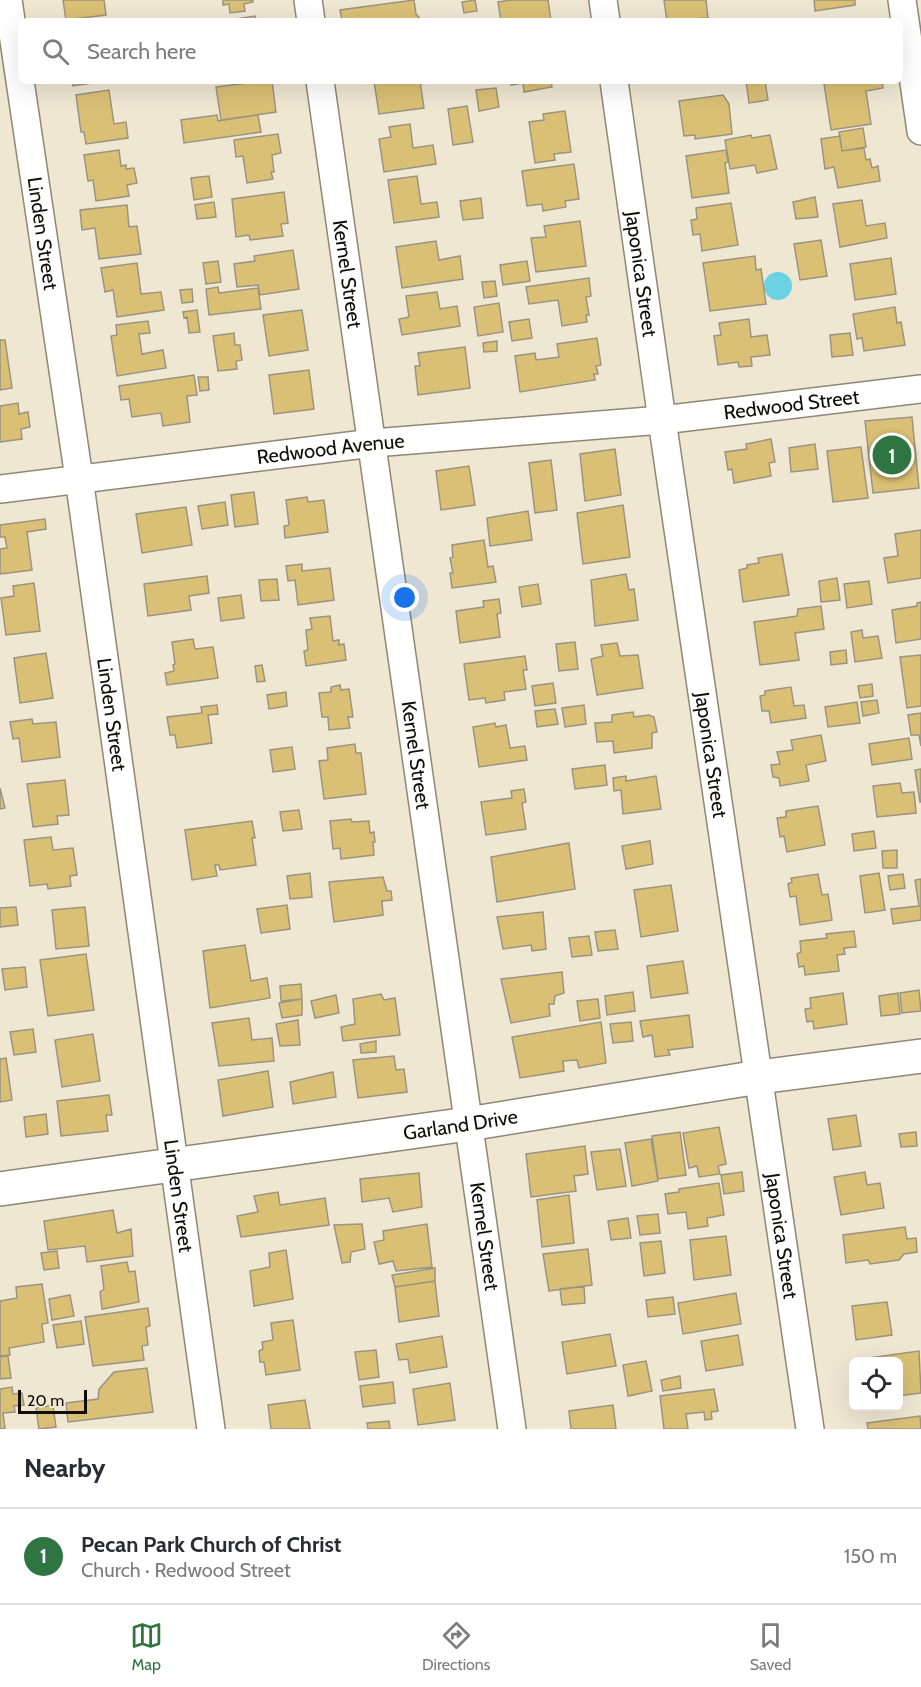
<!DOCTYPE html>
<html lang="en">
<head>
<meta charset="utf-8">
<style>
	body { margin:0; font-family:Cabin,sans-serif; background:#f2f2f3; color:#2b2b33 }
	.controls { position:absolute; right:18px; bottom:18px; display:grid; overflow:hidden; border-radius:9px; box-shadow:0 6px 24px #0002 }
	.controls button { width:54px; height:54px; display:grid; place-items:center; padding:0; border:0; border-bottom:2px solid #e1e1e2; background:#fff; color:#2b2b33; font:30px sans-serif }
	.scale { position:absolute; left:18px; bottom:15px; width:69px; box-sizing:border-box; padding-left:6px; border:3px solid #0f0d06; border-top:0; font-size:16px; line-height:21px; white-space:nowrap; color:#0f0d06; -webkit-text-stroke:4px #efe7d2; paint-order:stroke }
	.you { position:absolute; left:405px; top:598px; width:21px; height:21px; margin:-15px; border:4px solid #fff; border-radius:50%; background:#1a73e8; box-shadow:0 0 0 9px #1a73e833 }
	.badge { display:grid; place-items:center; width:39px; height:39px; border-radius:50%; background:#2e7541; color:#fff; font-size:20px; font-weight:700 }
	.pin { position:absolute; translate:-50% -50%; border:3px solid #fff; box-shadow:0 2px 6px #0006 }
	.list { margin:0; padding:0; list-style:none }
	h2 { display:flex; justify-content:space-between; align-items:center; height:78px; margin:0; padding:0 24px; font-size:26px }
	h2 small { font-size:20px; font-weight:400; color:#7c7c81 }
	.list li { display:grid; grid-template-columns:39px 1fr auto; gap:18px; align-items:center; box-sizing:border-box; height:96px; padding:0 24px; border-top:2px solid #e1e1e2 }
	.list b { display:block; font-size:22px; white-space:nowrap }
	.list p { margin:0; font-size:20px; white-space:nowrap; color:#7c7c81 }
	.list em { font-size:20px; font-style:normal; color:#7c7c81 }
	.icon { flex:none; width:33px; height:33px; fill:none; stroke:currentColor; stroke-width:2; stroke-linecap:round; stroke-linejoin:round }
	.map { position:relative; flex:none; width:921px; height:1429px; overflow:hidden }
	.search { position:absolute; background:#fff; box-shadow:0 6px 24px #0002; left:18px; right:18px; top:18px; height:66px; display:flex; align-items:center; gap:15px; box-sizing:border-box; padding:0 21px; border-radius:9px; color:#7c7c81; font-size:22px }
	.sheet { height:174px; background:#fff }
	nav { display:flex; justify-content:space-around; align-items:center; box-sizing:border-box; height:84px; border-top:2px solid #e1e1e2; background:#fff; font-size:16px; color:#7c7c81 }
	nav a { display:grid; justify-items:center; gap:3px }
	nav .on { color:#2e7541 }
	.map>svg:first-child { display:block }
</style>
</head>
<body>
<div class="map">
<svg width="921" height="1429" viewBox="0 0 921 1429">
	<rect width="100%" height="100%" fill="#efe7d2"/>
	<!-- water -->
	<path fill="#6ad2e3" d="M764 286a14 14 0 1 1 28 0a14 14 0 1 1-28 0Z"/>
	<!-- building -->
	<path fill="#dac075" stroke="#9b9480" stroke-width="1.5" d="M63 0H104L106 15 66 20Z
		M223 0H253V2L244 4 245 11 230 13 229 4 223 5Z
		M414 0 416 14 422 21H342L340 10Z
		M475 0 477 11 464 13 462 2Z
		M512 0H548L551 21H501L498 2Z
		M664 0H706L708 18 667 21Z
		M814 0H855V5L815 11Z
		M255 16 256 21H223Z
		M72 81H105L73 86Z
		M263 81H272L276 112 221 120 216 87Z
		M374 81H420L424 108 379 114Z
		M511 81H554H551L552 87 524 92 523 83 511 85Z
		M746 81H765L768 100 749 103Z
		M846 81H882L883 88 866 91 871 124 831 130 824 84Z
		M496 88 499 107 479 111 476 90Z
		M109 90 114 124 126 122 128 138 86 144 84 132H81L76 95Z
		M723 95 729 104 732 134 695 139V135L684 136 679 101Z
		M467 106 473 142 453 145 448 109Z
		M565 111 571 152 554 154 555 160 535 163 529 122 544 120 543 114Z
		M217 115 218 121 258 115 261 132 184 143 181 120Z
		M410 124 413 148 433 145 436 164 384 172 379 139 391 137 389 127Z
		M863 128 866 147 842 151 839 132Z
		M278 134 281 153 272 155 274 172H271L273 179 247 183 243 156 236 157 234 140Z
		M751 135 752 138 770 135 777 169 757 173 755 165 730 169 725 140Z
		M840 136 842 151 864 148 866 160 870 159 872 168 878 166 880 181 838 188 834 167 825 169 821 139Z
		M119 150 121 166 126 165V169L134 168 137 183 127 185 129 196 96 201 93 180 88 181 84 155Z
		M726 150 728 162 725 163 729 193 692 198 686 156Z
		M574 164 579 199 565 201 566 207 543 211 542 204 527 206 522 171Z
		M209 176 212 197 194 200 191 178Z
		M417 176 421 204 437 202 439 217 394 223 388 180Z
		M284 192 288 223 281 224 283 236 250 240 249 235 236 237 232 199Z
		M815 197 818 217 796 219 793 202Z
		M481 198 483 218 463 220 460 201Z
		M862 200 866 226 885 223 887 238 840 247 833 204Z
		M214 202 216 217 197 219 195 205Z
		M731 203 738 245 702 251 700 234 693 235 691 220 697 219 696 208Z
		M127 205 129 227 137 226 141 254 99 259 95 228 82 230 80 210Z
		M580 221 586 266 536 272 531 238 546 237 544 226Z
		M821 240 827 276 800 280 794 244Z
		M436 241 439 260 460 256 463 279 402 288 396 247Z
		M293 250 299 289 260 295 258 285 237 287 234 264 255 261 254 256Z
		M755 256 756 270 761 269 766 304 710 311 703 263Z
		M891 258 896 294 855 300 850 264Z
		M218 261 221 282 206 284 203 263Z
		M527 261 530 281 503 285 500 265Z
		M137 263 141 294 161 292 164 310 117 317 113 290 105 292 101 268Z
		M589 278 591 296 586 297 589 315H586L587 322 562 326 558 300 529 304 526 287Z
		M495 281 497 296 484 298 482 282Z
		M218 287 219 293 258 288 261 309 209 315 206 289Z
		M192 289 193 302 182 303 180 290Z
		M437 292 440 309 457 306 460 326 402 335 399 319 409 317 406 296Z
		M499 303 503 332 478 336 474 307Z
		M895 307 897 323 901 322 905 345 864 351 862 338 857 339 853 314Z
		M197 310 200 332 189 333 187 317 184 318 183 312Z
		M302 310 308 350 269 356 263 315Z
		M529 319 532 338 512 341 509 322Z
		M749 319 751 337 767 335 770 355 751 357 752 366 739 367 738 362 718 365 714 336 721 335 719 323Z
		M148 321 150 333 139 334 142 354 163 350 166 368 117 376 111 336 117 335 116 325Z
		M234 333 235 345H240L242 360 236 361 237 369 218 371 213 336Z
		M850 333 853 355 832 357 830 335Z
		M597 338 601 365 596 366 598 374H594L595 380 520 392 515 356 535 353 536 360 559 357 557 344Z
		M0 340H5L12 388 0 390Z
		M497 341V351L484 352 483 343Z
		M465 347 470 388 418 395 415 366H420L418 353Z
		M309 370 314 409 274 414 269 375Z
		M194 375 197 395 187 396 190 422 163 426 161 413 132 417 129 399 121 400 119 386Z
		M198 377H208L209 390 200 391Z
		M18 403 19 414 28 412 30 427 21 429 22 439 0 442V406Z
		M912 417 919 488 873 493 865 421Z
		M771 439 775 462 769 463 771 476 734 483 732 469 728 470 725 452 747 449 746 444Z
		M815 444 818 469 791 472 789 448Z
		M861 447 868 498 833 502 827 451Z
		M615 449 621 495 585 501 580 454Z
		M551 460 557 510 535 513 529 463Z
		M469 466 475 505 441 510 436 471Z
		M254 492 258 524 235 527 231 495Z
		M307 497 308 502 324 500 328 532 285 538 284 526 289 525 286 500Z
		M225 502 228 525 202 529 198 506Z
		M623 505 630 557 583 564 577 513Z
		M186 507 192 545 142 553 136 514Z
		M528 511 532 540 490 546 487 518Z
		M45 519 46 529 27 532 32 570 0 574V549L7 548 5 537H0V525Z
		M921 530V578L888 583 884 558 898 556 895 534Z
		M484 540 488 567 493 566 496 582 452 588 450 573H453L450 558 453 557 452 545Z
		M782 554 789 595 743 602 739 570 747 568V565L759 563 758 558Z
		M302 564V571L330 568 334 600 298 605 295 580 288 581 286 566Z
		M626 574 629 590 634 589 638 620 595 626 591 580Z
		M207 576 209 593 189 596 191 610 148 616 144 584Z
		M837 578 840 600 821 602 819 581Z
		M277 579 279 600 261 601 259 580Z
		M869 581 872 604 847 608 844 584Z
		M34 583 40 631 6 635 1 598 14 596 13 586Z
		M538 584 541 604 522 607 519 587Z
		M241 595 244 618 221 621 218 598Z
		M499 599 501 613 497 614 500 637 460 643 456 611 484 607 483 601Z
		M921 602V639L896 643 892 610 917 606V603Z
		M821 606 824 629 795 633 799 660 760 665 754 622 797 616 798 609Z
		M330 616 333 641 339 640V645L344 644 346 660 306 666 304 651 308 650 306 630 312 629 310 618Z
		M862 630 863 638 878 636 882 658 855 662 851 632Z
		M193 639 195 649 213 647 218 678 167 685 165 673 174 671 173 665 175 664 172 642Z
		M575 642 578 669 559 671 556 644Z
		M617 643 620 656 638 655 643 688 597 695 591 659 603 656 601 645Z
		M846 650 847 663 831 665 830 652Z
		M46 653 53 698 20 703 14 658Z
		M921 655V706L907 708 900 657Z
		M525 656 527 670H523L526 689 504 692 505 700 486 703 485 698 469 700 464 664Z
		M262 665 265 681 257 682 255 666Z
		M553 683 556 703 535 706 532 686Z
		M872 684 873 696 860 698 858 686Z
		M340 685 341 690 349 689 353 717H348L350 728 329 730 328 717H322L319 693 331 692V687Z
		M791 687 794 706 804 705 806 718 771 723 769 711H762L760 696 765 695V691Z
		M286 692 287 706 269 709 267 695Z
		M877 700 879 713 863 716 861 702Z
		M857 702 860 723 828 727 825 707Z
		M217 705 218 714 208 715 212 743 177 748 175 735H170L167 717 202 713 201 707Z
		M584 705 586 724 565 727 562 708Z
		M555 709 558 724 537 727 535 711Z
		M633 712 634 717 649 715 654 717 657 732 652 733V748L614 753 613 741 597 742 595 723 612 722V715Z
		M921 713V746L919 735H911L908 715Z
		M32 719 33 724 56 722 60 757 22 762 19 738 13 739 10 722Z
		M495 723 496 727 506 725 510 748 525 746 527 760 479 767 473 727Z
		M821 735 826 761 806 765 809 781 780 786 779 778 773 777 771 765 780 764 777 752 793 750 791 740Z
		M909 738 912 759 872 765 869 744Z
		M355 744 356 753H361L366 794 324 799 319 761 328 760 327 748Z
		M292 747 295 769 273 772 270 750Z
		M605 765 607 785 575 789 572 769Z
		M921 769V802H920L915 770Z
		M626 776V781L656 776 661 809 623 814 621 790 614 791 613 778Z
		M65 780 69 815 57 816 58 824 33 827 27 784Z
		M900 783 902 793 914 792 916 813 877 817 873 786Z
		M0 788 5 808 0 809Z
		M524 789 526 802 522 803 526 829 486 835 481 802 512 798 511 791Z
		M818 806 825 845 787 852 784 836 780 837 777 818 786 817V811Z
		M299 810 302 829 283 831 280 812Z
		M351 819 352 822 369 821 370 833 374 832 375 842H373L374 855 341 859 340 848 333 849 330 821Z
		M252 821 255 838H252L256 865 220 870 219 865H215L217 876 192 880 185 830Z
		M874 831 876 848 854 851 852 834Z
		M51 837 53 850 73 848 77 875 70 876 71 886 48 889 47 884 30 886 24 840Z
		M650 841 653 864 626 869 622 846Z
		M569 843 575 889 497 902 491 857Z
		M897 850V868H883L882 851Z
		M310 873 312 897 290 899 287 876Z
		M879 873 885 910 865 913 860 876Z
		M818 874 822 895 828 894 832 920 800 925 796 896 790 897 788 884 792 882 791 878Z
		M903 874 905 888 890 890 888 876Z
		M383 877 387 891H391L392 900 382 901 383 915 334 922 329 882Z
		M921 879V920L893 924 891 909 919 906 915 880Z
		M671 885 678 931 641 937 634 890Z
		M287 905 290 929 261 933 257 909Z
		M16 907 18 925 0 927V908Z
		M85 907 89 946 56 949 52 910Z
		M543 912 546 949 532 951 531 945 503 949 497 917Z
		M615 930 618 949 598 951 595 932Z
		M854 931 856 947 844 948 845 954 837 955 839 971 805 975 804 966 799 967 797 954 801 952 800 941 827 938 826 934Z
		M589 936 592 955 572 957 569 938Z
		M245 945 251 981 267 978 270 998 210 1008 203 951Z
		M86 954 94 1010 48 1016 40 960Z
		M683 961 688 993 651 998 647 966Z
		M25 967 27 987 5 990 2 969Z
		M562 972 564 993 555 996 554 1004H549L550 1016 511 1023 501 979Z
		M301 984 302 999 281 1001 280 986Z
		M919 990 921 1011 902 1013 900 993Z
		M633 992 635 1011 607 1015 605 996Z
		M843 993 847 1024 814 1029 813 1021 807 1022 805 1009 811 1008 810 998Z
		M898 993 900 1014 881 1016 879 996Z
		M381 994 384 1000 395 998 400 1035 343 1041 341 1027 355 1024 353 999Z
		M336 995 339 1013 315 1018 311 1001Z
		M302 999V1015L282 1018 279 1003Z
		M598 999 600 1018 580 1021 577 1001Z
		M689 1015 693 1047 668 1050 670 1055 655 1057 652 1035 643 1037 640 1021Z
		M249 1018 252 1040 272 1038 274 1061 219 1066 212 1023Z
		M298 1020 300 1045 280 1046 276 1024Z
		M601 1022 606 1063 579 1068 577 1060 563 1061 564 1071 520 1078 512 1037Z
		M631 1022 633 1041 613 1043 610 1024Z
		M33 1029 36 1052 14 1055 10 1032Z
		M93 1034 100 1081 62 1087 55 1040Z
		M376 1041V1052L361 1053 360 1044Z
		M394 1056 396 1070 404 1069 407 1092 358 1098 353 1060Z
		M6 1058 12 1100 0 1102V1059Z
		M268 1071 273 1107 223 1116 218 1080Z
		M333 1072 336 1097 293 1104 290 1082Z
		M109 1095 112 1115H106L108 1131 61 1136 57 1101Z
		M46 1114 48 1134 26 1137 24 1117Z
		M856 1115 861 1146 833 1150 828 1119Z
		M719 1127 726 1164 718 1166 720 1174 699 1177 697 1166 689 1168 683 1133Z
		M680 1132 686 1175 658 1179 652 1136Z
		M916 1132 917 1146 901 1147 899 1134Z
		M651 1139 658 1181 632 1186 625 1143Z
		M585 1146 588 1174 574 1176 576 1191 531 1197 526 1154Z
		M620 1149 626 1186 597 1190 591 1152Z
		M742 1172 744 1191 724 1194 721 1175Z
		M865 1172 867 1185 880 1183 884 1208 841 1215 834 1177Z
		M419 1173 422 1207 393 1212 389 1198 362 1202 360 1179Z
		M719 1183 724 1215 707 1218 708 1226 688 1229 686 1212 668 1214 665 1194 679 1192V1189Z
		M278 1192 280 1205 325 1198 329 1225 241 1237 237 1216 258 1212 254 1196Z
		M569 1195 574 1243 542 1247 537 1200Z
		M113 1210 117 1233 131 1229 133 1256 87 1262 85 1246 48 1250 44 1221Z
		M658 1214 660 1233 640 1235 637 1216Z
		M628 1218 631 1238 611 1240 608 1221Z
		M362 1224 365 1249 351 1252 350 1262 342 1263 334 1225Z
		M427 1224 432 1267 396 1271 393 1261 379 1264 374 1242 384 1240 383 1231Z
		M905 1227 907 1239 916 1238 917 1252 904 1254 899 1260 870 1264 868 1260 846 1263 843 1235Z
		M726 1236 731 1275 694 1280 690 1240Z
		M661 1241 665 1273 644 1276 640 1243Z
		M588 1249 592 1285 549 1291 543 1254Z
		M286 1250 293 1299 254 1306 250 1271 270 1267 269 1253Z
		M57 1251 59 1268 44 1270 41 1253Z
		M127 1262 129 1272 135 1271 139 1302 102 1309 100 1292 104 1289 101 1266Z
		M435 1268V1281L395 1287 392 1275Z
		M435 1281 439 1316 399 1322 395 1287Z
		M42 1284 48 1323 42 1324 44 1342 9 1348 10 1355 0 1356V1301L17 1298 16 1287Z
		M584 1286 585 1303 562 1305 560 1289Z
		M736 1293 741 1324 683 1334 678 1303Z
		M70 1295 74 1316 52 1320 49 1299Z
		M673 1297 675 1314 648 1317 646 1300Z
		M887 1302 892 1335 856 1340 852 1306Z
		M148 1308 150 1326 146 1327 148 1345 142 1346 144 1360 93 1366 85 1317Z
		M293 1320 300 1370 266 1375 264 1362H260L259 1351 263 1349 262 1342 273 1340 271 1323Z
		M81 1321 84 1344 57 1348 53 1325Z
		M610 1334 616 1366 567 1374 562 1342Z
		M738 1335 743 1365 706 1371 701 1341Z
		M442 1336 447 1367 410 1373 408 1359 399 1360 396 1344Z
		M376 1350 379 1377 359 1380 355 1352Z
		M919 1351 921 1393 898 1396V1362H854L853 1360Z
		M8 1356 11 1378 0 1379V1357Z
		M646 1361 652 1391 628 1396 623 1365Z
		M147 1368 153 1412 68 1422 66 1403 98 1399 99 1389 114 1372Z
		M680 1376 681 1388 663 1391 661 1380Z
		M393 1382 395 1403 363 1407 360 1386Z
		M450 1383 455 1420 418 1425 413 1389Z
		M12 1387 13 1394 22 1393 24 1405 14 1406 15 1412 3 1413 5 1428 0 1429V1389Z
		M714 1389 718 1411 711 1412 712 1419 705 1420 704 1412 686 1414 688 1429H664L660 1396Z
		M305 1400 310 1429H271L268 1405Z
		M53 1405 56 1427 39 1429 36 1408Z
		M613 1405 616 1429H571L569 1411Z
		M920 1416 921 1429H868L867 1423Z
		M389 1421 390 1429H368L367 1423Z"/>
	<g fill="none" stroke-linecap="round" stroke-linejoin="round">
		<defs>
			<g id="street">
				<path id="s1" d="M8 0 79 478 211 1429"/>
				<path d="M308 0 311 21"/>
				<path d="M603 0 606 21"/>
				<path d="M902 0 921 131"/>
				<path id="s2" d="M320 81 512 1429"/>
				<path id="s3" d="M614 81 662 420 810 1429"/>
				<path id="s4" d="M0 489 373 443 662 420 921 389"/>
			</g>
			<g id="secondary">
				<path id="s5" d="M0 1189 468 1124 759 1077 921 1056"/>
			</g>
		</defs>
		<!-- street casing -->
		<use href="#street" stroke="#8e8774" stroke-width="30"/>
		<!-- secondary casing -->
		<use href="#secondary" stroke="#8e8774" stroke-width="36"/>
		<!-- street -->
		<use href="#street" stroke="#fff" stroke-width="27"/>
		<!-- secondary -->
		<use href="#secondary" stroke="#fff" stroke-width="33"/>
	</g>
	<g text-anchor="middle" stroke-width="6" stroke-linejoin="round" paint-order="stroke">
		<!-- street labels -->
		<g font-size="20" fill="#0f0d06" stroke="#efe7d2">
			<text dy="7" stroke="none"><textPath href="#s1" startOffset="236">Linden Street</textPath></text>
			<text dy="7" stroke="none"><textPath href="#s2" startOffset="195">Kernel Street</textPath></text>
			<text dy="7" stroke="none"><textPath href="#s3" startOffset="195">Japonica Street</textPath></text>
			<text dy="7" stroke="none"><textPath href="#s4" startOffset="796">Redwood Street</textPath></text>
			<text dy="7" stroke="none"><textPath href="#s4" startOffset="333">Redwood Avenue</textPath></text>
			<text dy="7" stroke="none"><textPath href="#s1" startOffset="722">Linden Street</textPath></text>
			<text dy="7" stroke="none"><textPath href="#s2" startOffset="681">Kernel Street</textPath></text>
			<text dy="7" stroke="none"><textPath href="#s3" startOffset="681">Japonica Street</textPath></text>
			<text dy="7" stroke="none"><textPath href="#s5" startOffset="465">Garland Drive</textPath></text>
			<text dy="7" stroke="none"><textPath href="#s1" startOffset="1208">Linden Street</textPath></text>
			<text dy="7" stroke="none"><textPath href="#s2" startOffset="1167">Kernel Street</textPath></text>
			<text dy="7" stroke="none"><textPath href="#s3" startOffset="1167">Japonica Street</textPath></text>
		</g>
	</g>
</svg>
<div class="controls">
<button><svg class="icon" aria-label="locate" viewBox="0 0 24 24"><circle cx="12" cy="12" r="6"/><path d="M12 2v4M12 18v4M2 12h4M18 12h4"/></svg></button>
</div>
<div class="scale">20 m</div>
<div class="you"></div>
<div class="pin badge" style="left:892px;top:455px">1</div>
<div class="search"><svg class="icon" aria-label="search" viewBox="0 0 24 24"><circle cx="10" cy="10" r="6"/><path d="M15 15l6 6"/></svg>Search here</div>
</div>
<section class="sheet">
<h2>Nearby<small></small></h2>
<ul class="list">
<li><span class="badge">1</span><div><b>Pecan Park Church of Christ</b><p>Church · Redwood Street</p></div><em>150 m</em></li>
</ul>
</section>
<nav>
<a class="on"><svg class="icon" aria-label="map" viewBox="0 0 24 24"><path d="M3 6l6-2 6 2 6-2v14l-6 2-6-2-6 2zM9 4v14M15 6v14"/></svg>Map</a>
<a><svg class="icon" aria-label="directions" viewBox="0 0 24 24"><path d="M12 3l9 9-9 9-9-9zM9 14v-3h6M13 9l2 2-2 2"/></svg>Directions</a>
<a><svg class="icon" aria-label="saved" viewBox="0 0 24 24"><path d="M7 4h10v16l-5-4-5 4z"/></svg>Saved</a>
</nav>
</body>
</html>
